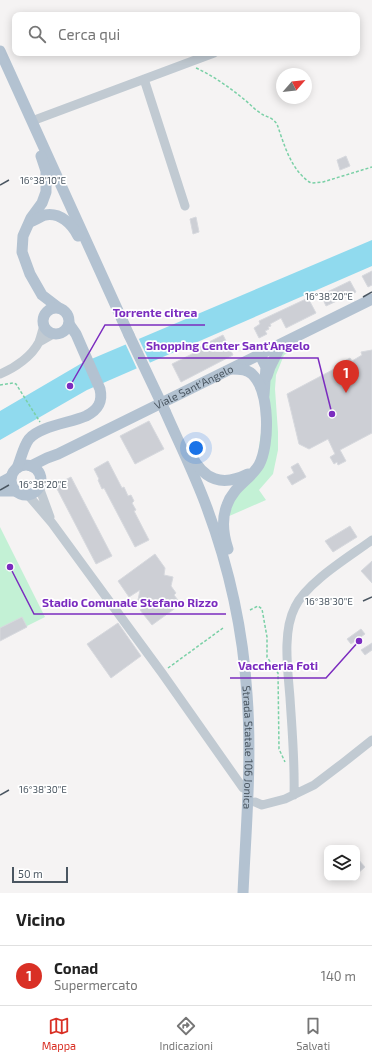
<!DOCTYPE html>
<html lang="it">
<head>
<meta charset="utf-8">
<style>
	body { margin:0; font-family:"Exo 2",sans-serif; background:#f2f2f2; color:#222 }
	.controls { position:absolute; right:12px; bottom:12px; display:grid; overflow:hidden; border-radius:8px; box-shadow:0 2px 10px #0003 }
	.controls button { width:36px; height:36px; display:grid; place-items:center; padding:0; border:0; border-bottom:1px solid #e0e0e0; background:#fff; color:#222; font:20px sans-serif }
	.compass { position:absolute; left:276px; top:68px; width:36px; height:36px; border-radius:50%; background:#fff; box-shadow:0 2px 10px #0003; rotate:62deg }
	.scale { position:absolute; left:12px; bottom:10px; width:56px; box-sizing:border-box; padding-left:4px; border:2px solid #4a5661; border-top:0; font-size:11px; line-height:14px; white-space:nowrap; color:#4a5661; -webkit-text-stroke:3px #fff; paint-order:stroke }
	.you { position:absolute; left:196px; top:448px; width:14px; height:14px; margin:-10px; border:3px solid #fff; border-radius:50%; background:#1a73e8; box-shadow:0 0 0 6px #1a73e833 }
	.badge { display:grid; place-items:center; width:26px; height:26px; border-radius:50%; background:#d93025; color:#fff; font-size:13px; font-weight:700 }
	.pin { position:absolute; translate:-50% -33px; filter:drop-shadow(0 1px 2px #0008) }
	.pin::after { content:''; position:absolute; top:21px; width:14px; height:12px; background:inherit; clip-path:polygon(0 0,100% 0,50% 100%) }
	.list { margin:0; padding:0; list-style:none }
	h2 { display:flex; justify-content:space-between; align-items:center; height:52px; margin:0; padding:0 16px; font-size:17px }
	h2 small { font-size:13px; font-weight:400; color:#767676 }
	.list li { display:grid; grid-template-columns:26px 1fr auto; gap:12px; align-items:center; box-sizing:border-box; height:60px; padding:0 16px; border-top:1px solid #e0e0e0 }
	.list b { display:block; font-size:15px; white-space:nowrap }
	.list p { margin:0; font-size:13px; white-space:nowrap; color:#767676 }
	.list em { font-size:13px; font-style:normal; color:#767676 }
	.icon { flex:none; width:22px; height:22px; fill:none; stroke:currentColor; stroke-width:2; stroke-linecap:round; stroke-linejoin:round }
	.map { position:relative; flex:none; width:372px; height:893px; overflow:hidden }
	.search { position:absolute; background:#fff; box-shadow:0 2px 10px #0003; left:12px; right:12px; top:12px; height:44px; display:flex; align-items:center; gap:10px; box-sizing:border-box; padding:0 14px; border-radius:8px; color:#767676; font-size:15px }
	.sheet { height:112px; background:#fff }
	nav { display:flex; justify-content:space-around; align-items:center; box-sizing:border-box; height:56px; border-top:1px solid #e0e0e0; background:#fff; font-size:11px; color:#767676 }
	nav a { display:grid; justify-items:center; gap:2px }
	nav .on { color:#d93025 }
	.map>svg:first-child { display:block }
</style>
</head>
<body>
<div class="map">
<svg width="372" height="893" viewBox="0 0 372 893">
	<rect width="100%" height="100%" fill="#f5f3f3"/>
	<!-- green -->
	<path fill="#c3f1d5" d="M295 343 297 348 284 355 276 375 275 389 278 432V450L273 474 259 490 266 500 227 517 230 504 255 476 268 382 286 347Z
		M0 527 45 617 27 626V627L0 640Z"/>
	<!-- water -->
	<path fill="#90daee" d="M372 240V266L87 390 0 440V411L82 363Z"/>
	<!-- pier -->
	<path fill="#f5f3f3" d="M138 337 151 365 138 371 125 343Z"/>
	<!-- building -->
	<path fill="#cdcfd5" stroke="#d7d9de" d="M346 156 350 166 340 170 337 160Z
		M196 217 199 232 193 234 190 219Z
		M372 271V285L368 287 362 276Z
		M350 281 356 292 326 306 321 295Z
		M308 298 316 313 286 328 281 318 270 324 271 326 268 327 269 329 265 331 267 334 259 338 254 328 260 324 259 321Z
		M223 335 233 355 181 382 172 364 198 351 197 348Z
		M372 350V433L340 450 346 461 338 465 337 462 334 464 330 457 335 454 328 439 309 449 299 444 287 394 338 367 337 365 350 358 352 361 362 355 361 352Z
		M149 421 164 449 135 464 120 436Z
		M108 461 122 488 124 487 128 496 131 495 134 501 132 503 136 510 134 511 149 540 135 547 104 488 102 489 98 480 99 479 94 469Z
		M298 463 306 477 292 485 287 477 294 473 291 467Z
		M71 477 112 556 96 564 55 485Z
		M350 526 357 537 333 552 325 541Z
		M155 554 165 568 164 575 173 577 171 586 176 593 174 595 181 604 152 625 140 610 150 603 138 600 140 590 129 597 118 581Z
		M372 561V583L361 571Z
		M22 617 27 627 0 641V628Z
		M118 623 141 656 111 678 87 644Z
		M361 629 365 634 351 644 347 639Z
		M372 643V650L365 655 361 650Z
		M357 858 365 867 357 874Z"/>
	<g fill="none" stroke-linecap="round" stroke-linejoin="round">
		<!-- path -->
		<path stroke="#7ad0a6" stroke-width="1.5" stroke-dasharray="3 2" stroke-linecap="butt" d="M196 68C214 76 230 88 245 100 250 104 254 109 259 112 266 118 270 115 277 124 284 144 291 171 311 183L323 182 372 167
			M0 385 13 383 16 384 40 422
			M250 610 258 606 262 609 267 637V657L278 673 279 749 285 762
			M168 668 223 628"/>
		<!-- minor -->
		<path stroke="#c1cad2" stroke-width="9" d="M144 79 185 206
			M32 121 214 53
			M39 342 53 334
			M0 374C15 368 32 356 39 342 41 337 42 331 44 326
			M39 487 50 517
			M28 495 52 523 104 594 162 673 243 788
			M294 795C295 762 292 730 290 698 288 671 282 632 295 607 307 582 349 557 372 540
			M255 802 262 805 285 799 314 785 343 763 372 740"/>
		<!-- major -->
		<g stroke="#b3c2d1" stroke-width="11">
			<path d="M0 51 129 335"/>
			<path d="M41 156 46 171V192L42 203 31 218 23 236 22 252 30 274 42 295 59 308"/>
			<path d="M30 222C35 220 40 217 45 215 60 212 72 224 78 236"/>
			<circle cx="56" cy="321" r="13"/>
			<path d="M260 355 266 367 264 395"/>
			<path d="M267 376 270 367 281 345"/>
			<path id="s1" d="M165 411C179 443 195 475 207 508 229 567 243 631 247 694 252 760 246 827 243 893"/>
			<path d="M191 455C204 480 222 487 248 474"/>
			<circle cx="26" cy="480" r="15"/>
			<path id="s2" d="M31 466 47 458 58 454 372 299"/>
			<path d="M17 468C21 459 23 447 29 439 40 426 70 423 86 416 98 410 103 402 100 389L76 334 69 324"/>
			<path d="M0 483 11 477"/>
			<path d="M0 491H16"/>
			<path d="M228 549C223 534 221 520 227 505 233 487 250 480 259 465 270 444 270 391 252 374 247 369 239 369 232 369"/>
		</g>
		<!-- major-bridge -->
		<path stroke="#b3c2d1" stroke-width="11" d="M129 335 165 411"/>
	</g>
	<!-- ticks -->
	<path fill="none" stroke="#4a5661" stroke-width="1.5" d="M0 185 9 180M363 297 372 292M0 490 9 485M363 601 372 597M0 795 9 790"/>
	<g text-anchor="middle" stroke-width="3.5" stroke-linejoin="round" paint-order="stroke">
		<!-- street labels -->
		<g font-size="11" fill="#4a5661" stroke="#fff">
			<text dy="4" stroke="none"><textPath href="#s2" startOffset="181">Viale Sant'Angelo</textPath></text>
			<text dy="4" stroke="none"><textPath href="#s1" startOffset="350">Strada Statale 106 Jonica</textPath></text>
		</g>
	</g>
	<g font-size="10" text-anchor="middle" fill="#4a5661" stroke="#fff" stroke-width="3.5" stroke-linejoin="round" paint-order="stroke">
		<text x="43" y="184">16°38'10"E</text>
		<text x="329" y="300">16°38'20"E</text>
		<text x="43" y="488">16°38'20"E</text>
		<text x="329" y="605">16°38'30"E</text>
		<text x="43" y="793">16°38'30"E</text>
	</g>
	<!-- callouts -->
	<path fill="none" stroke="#7b2cbf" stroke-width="1.5" d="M70 386L105 325H205M332 414L318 358H138M10 567L34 614H226M359 641L326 678H230"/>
	<g fill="#7b2cbf" stroke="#fff" stroke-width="1.5">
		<circle cx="70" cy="386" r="4"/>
		<circle cx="332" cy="414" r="4"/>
		<circle cx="10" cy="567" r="4"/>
		<circle cx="359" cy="641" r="4"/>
	</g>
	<g font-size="12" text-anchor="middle" font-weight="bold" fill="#7b2cbf" stroke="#fff" stroke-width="3.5" stroke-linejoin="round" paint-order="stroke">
		<text x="155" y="317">Torrente citrea</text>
		<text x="228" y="350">Shopping Center Sant'Angelo</text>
		<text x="130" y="607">Stadio Comunale Stefano Rizzo</text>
		<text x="278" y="670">Vaccheria Foti</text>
	</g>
</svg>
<div class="controls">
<button><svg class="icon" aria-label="layers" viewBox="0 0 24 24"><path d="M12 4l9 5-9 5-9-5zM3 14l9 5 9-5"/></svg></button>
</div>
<svg class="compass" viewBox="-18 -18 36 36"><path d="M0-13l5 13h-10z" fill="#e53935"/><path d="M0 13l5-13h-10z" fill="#767676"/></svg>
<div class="scale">50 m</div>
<div class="you"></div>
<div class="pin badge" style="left:346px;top:393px">1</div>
<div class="search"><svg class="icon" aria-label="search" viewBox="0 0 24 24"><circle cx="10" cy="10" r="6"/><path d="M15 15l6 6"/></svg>Cerca qui</div>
</div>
<section class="sheet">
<h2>Vicino<small></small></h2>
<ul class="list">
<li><span class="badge">1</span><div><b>Conad</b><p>Supermercato</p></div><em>140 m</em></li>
</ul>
</section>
<nav>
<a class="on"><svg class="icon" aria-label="map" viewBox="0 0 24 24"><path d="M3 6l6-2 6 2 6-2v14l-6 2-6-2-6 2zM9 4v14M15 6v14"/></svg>Mappa</a>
<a><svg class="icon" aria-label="directions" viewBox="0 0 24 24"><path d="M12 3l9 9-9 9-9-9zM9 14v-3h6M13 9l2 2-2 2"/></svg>Indicazioni</a>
<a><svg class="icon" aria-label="saved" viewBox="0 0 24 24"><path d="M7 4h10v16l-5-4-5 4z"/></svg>Salvati</a>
</nav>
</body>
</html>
